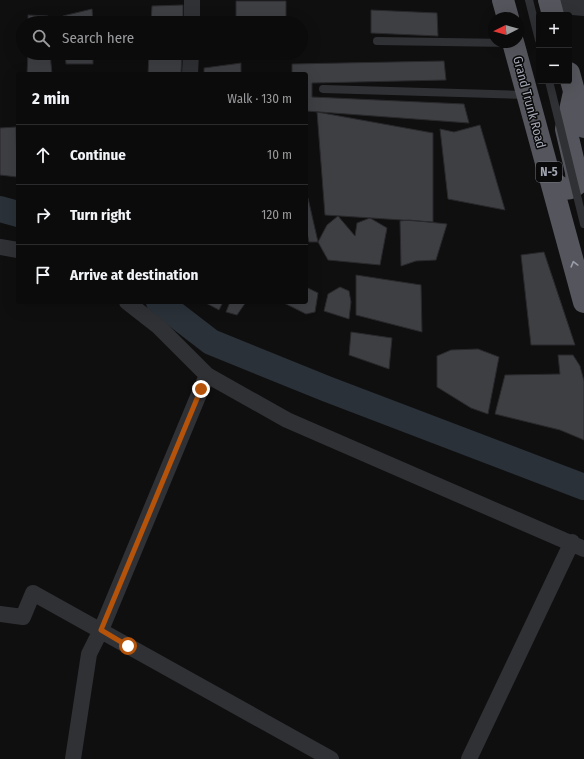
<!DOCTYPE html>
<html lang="en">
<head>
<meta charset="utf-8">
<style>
	body { margin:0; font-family:"Fira Sans Condensed",sans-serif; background:#19191a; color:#f1f3f6 }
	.controls { position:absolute; right:12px; top:12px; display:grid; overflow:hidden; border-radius:4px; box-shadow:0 4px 16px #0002 }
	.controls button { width:36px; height:36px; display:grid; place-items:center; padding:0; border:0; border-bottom:1px solid #2b2b2d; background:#0b0b0c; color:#f1f3f6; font:20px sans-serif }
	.compass { position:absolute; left:488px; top:12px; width:36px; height:36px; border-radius:50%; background:#0b0b0c; box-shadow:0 4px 16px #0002; rotate:265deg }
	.stop { position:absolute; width:12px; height:12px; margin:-9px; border:3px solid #b45309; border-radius:50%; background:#fff }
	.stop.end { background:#b45309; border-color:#fff; box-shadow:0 1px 4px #0008 }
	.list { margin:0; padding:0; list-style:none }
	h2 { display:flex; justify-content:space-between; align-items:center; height:52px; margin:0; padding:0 16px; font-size:17px }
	h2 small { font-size:13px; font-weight:400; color:#9a9b9d }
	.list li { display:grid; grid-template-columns:26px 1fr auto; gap:12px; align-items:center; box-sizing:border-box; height:60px; padding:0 16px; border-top:1px solid #2b2b2d }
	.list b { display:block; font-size:15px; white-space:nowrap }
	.list em { font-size:13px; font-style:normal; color:#9a9b9d }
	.icon { flex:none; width:22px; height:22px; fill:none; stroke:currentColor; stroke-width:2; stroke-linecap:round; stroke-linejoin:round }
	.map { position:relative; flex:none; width:584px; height:759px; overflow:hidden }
	.search { position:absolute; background:#0b0b0c; box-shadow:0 4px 16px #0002; left:16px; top:16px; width:292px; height:44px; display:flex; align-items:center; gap:10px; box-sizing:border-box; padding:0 14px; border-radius:22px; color:#9a9b9d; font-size:15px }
	.panel { position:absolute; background:#0b0b0c; box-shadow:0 4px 16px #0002; left:16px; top:72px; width:292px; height:232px; border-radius:4px }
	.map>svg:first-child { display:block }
</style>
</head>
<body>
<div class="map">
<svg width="584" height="759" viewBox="0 0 584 759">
	<rect width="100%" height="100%" fill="#0f0f10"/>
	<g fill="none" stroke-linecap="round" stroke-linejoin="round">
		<!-- river -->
		<path stroke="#2a3138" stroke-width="26" d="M0 209 18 214
			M159 302 211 342 327 389 584 487"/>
	</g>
	<!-- building -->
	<path fill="#3e3f43" stroke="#29292c" d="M236 1H286V23H236Z
		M183 5V23H151L152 6Z
		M92 9 93 23H64L63 16Z
		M371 10 437 13 438 36 371 33Z
		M28 15 48 16V23H28Z
		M28 53H50L52 74H27Z
		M65 53H93V64H66Z
		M149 53H182L181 74H148Z
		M444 61 446 80 312 83V97L464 104 469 123 306 111V74H292V64Z
		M241 63V74H204V68Z
		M317 112 433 133V222L325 215Z
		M480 125 488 152 505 210 448 199 440 129 454 132Z
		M16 127 17 177 0 175V128Z
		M306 198H308L318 242H309L306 229Z
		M338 216 355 236 357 223 370 218 387 228 380 265 328 260 318 242 327 225Z
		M409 220 447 224 436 260 416 261 401 266 400 221Z
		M544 252 575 345H531L521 255Z
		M356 275 421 285 422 332 356 315Z
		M306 287 318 293 315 312 306 314 282 302H306Z
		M340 287 349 291 351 302 349 319 324 311 328 294Z
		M204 302H223L219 310Z
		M230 302H246L237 315 226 312Z
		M351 332 392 338 389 369 349 355Z
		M478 349 499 357 488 414 471 408 437 387V356L451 350Z
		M558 355H573L580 366 584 381V440L560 430 495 414 505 375 560 374Z"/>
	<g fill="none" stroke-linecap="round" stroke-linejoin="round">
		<!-- service -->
		<path stroke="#303135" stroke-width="8" d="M529 0 539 40
			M377 41 513 43
			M323 89 525 95"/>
		<!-- minor -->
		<path stroke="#303135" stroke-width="16" d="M550 5 584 8
			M192 23V0
			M190 74 191 53
			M0 247 18 250
			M127 302 159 327 207 375 287 420 584 549
			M0 614 23 617 33 593 331 759
			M73 759 89 654 101 630 207 375
			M469 759 572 542"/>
		<!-- trunk -->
		<path stroke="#55565d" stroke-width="22" d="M503 0 508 18
			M549 0 553 15
			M513 42 584 302
			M569 73 584 127
			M551 179C558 188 567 193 577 184L576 172 566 129 574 92"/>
		<!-- service-bridge -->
		<path stroke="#303135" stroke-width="8" d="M549 81 584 224"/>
	</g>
	<!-- one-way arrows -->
	<defs><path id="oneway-chevron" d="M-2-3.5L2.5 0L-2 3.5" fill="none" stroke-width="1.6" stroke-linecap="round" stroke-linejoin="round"/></defs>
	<use stroke="#999da9" href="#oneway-chevron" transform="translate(574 264) rotate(-105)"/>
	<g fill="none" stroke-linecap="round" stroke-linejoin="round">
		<!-- route -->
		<path stroke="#b45309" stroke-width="5" d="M128 646 101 630 201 389"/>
	</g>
	<g text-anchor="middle" stroke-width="3" stroke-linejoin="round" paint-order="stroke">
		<!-- shield labels -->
		<rect fill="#0a0a0b" stroke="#74767f" stroke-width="1" x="536" y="162" width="26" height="20" rx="3"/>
		<g font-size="12" font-weight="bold" fill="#a1a5b1">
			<text x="549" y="176">N-5</text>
		</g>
		<!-- street labels -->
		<g font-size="13" fill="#a1a5b1" stroke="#0a0a0b">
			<text transform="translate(530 102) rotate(75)" y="5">Grand Trunk Road</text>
		</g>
	</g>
</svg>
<div class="controls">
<button>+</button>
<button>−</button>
</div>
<svg class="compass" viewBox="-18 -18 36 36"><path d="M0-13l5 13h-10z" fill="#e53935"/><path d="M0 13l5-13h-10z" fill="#9a9b9d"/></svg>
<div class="stop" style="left:128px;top:646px"></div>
<div class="stop end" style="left:201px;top:389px"></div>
<div class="search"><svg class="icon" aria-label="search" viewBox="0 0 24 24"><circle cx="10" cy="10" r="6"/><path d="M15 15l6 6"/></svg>Search here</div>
<section class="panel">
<h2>2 min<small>Walk · 130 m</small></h2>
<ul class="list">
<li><svg class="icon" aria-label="ahead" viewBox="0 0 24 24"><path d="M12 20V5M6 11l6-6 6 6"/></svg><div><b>Continue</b></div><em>10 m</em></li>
<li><svg class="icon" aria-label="right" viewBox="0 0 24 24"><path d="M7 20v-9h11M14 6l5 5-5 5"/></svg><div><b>Turn right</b></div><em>120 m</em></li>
<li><svg class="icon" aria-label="arrive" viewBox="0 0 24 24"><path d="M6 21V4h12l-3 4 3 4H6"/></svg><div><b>Arrive at destination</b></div></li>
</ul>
</section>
</div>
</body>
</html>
